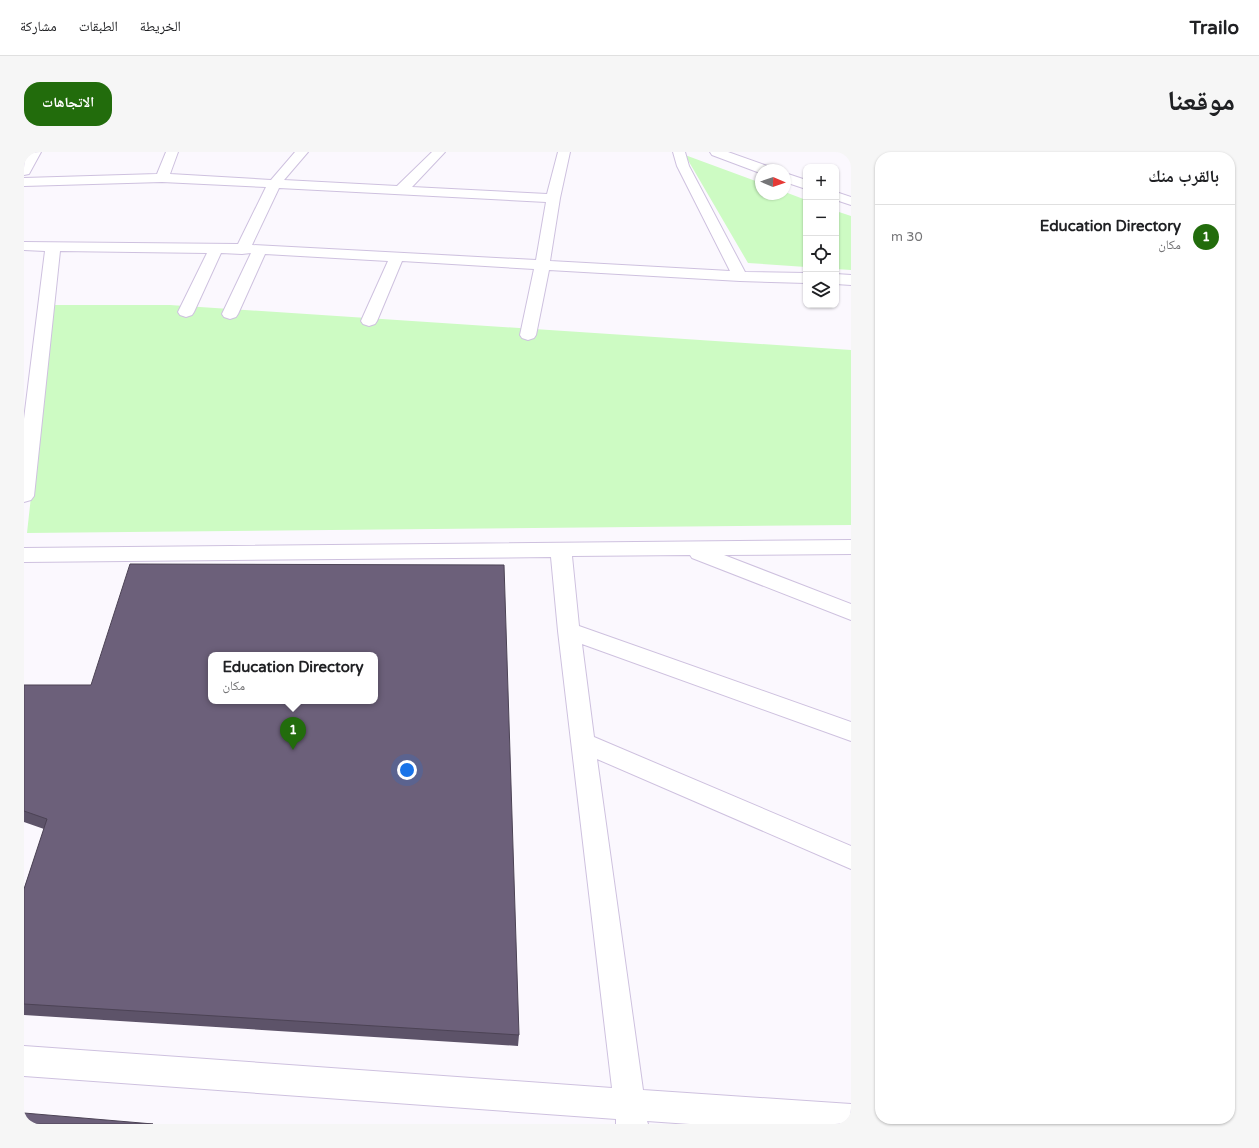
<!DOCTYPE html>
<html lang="ar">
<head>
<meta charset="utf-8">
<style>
	body { margin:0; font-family:"Varela Round","Noto Naskh Arabic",sans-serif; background:#f6f6f6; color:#202124; direction:rtl }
	.controls { position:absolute; right:12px; top:12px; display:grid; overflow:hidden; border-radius:8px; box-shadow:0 1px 3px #0004 }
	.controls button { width:36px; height:36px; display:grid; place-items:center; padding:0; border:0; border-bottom:1px solid #e0e0e0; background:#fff; color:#202124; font:20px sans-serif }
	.compass { position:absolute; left:731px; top:12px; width:36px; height:36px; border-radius:50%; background:#fff; box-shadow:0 1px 3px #0004; rotate:92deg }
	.you { position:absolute; left:383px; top:618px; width:14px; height:14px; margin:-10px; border:3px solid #fff; border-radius:50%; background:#1a73e8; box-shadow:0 0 0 6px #1a73e833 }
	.badge { display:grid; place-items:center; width:26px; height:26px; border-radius:50%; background:#226c0c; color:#fff; font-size:13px; font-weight:700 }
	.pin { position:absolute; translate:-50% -33px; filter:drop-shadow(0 1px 2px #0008) }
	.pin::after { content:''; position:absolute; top:21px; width:14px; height:12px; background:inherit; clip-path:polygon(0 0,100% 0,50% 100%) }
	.popup { position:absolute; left:184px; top:500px; width:170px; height:52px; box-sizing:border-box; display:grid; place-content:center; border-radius:8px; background:#fff; filter:drop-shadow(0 1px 3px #0005); font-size:13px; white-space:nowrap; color:#757577 }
	.popup b { font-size:15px; color:#202124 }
	.popup::after { content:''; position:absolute; left:50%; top:100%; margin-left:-8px; border:8px solid transparent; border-top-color:#fff }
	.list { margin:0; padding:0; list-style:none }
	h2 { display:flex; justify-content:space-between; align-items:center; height:52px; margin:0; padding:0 16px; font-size:17px }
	h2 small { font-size:13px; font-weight:400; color:#757577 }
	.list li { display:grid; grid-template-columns:26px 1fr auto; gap:12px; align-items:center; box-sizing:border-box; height:64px; padding:0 16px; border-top:1px solid #e0e0e0 }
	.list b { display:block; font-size:15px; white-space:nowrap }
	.list p { margin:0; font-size:13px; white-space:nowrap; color:#757577 }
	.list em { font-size:13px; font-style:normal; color:#757577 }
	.icon { flex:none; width:22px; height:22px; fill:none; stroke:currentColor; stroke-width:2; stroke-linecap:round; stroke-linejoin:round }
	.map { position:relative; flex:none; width:827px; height:972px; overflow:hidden; direction:ltr; border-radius:16px }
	header { display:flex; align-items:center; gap:24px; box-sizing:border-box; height:56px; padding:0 20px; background:#fff; border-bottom:1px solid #e0e0e0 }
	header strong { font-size:19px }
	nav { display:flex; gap:22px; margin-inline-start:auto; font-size:14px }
	.intro { display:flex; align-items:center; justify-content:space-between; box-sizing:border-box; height:96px; padding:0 24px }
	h1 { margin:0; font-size:28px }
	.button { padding:10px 18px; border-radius:16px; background:#226c0c; color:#fff; font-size:14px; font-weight:700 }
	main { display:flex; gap:24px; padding:0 24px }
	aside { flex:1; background:#fff; border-radius:16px; box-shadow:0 1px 3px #0004 }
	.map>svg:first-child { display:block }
</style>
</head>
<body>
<header>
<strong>Trailo</strong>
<nav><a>الخريطة</a><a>الطبقات</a><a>مشاركة</a></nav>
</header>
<div class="intro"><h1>موقعنا</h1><a class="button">الاتجاهات</a></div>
<main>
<aside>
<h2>بالقرب منك<small></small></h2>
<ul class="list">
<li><span class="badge">1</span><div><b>Education Directory</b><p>مكان</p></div><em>30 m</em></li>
</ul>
</aside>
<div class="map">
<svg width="827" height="972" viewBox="0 0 827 972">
	<rect width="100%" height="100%" fill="#fbf8fe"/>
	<!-- green -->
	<path fill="#cdfbc3" d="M661 3 737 31V42H761V40L782 48V115L724 111Z
		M812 59 827 64V118L812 117Z
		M28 153H146L827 198V373L3 381Z"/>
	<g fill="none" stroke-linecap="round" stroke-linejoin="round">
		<defs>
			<path id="minor" d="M5 0H17L5 22 0 23V8Z
				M142 0H154L146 22 247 28 271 0H284L260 28 373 34 408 0H421L388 35 523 42 534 0H546L536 46 526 109 706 119 653 14 649 0H661L665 14 721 120 782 121V131L716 129 525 118 512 183 510 186 504 188 498 186 496 183 510 117 378 109 353 169 351 172 345 174 339 172 337 169 364 109 241 102 214 162 212 165 206 167 200 165 198 162 227 101 218 102 197 101 170 160 168 163 162 165 156 163 154 160 183 101 36 99 10 344 7 348 0 350V267L21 99 0 98V90L214 92 242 35 138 30 0 34V26L133 22ZM255 36 522 50 512 108 228 93Z
				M812 122 827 123V133L812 132Z
				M827 388V402L700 403 827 452V468L668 406 666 403 548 404 555 474 827 570V589L558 492 570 585 827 694V717L573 607 619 938 827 952V972H666L623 969 624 972H592V967L0 924V894L588 936 534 479 527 405 0 410V396Z"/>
			<path id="major" d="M686 0H704L746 15 747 18H737L736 21 688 3Z
				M761 21 782 28V37L761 30Z
				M812 40 827 45V53L812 48Z"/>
		</defs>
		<!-- minor casing -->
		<use href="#minor" stroke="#cec1df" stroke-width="2"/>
		<!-- major casing -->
		<use href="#major" stroke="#cec1df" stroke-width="2"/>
		<!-- minor -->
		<use href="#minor" fill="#fff" fill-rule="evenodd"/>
		<!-- major -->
		<use href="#major" fill="#fff" fill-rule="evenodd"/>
	</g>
	<!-- wall -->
	<path fill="#5d5369" d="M0 533 495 883 494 894 0 863V737L20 677 0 670Z"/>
	<!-- building -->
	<path fill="#6c607a" stroke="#4c4355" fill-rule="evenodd" d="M106 412 480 413 495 883 0 852V737L23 667 0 659V533H67ZM187 503H351V549H187Z
		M0 961 129 972H0Z"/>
</svg>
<div class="controls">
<button>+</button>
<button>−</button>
<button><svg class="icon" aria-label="locate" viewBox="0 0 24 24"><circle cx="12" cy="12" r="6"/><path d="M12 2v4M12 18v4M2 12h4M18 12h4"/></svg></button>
<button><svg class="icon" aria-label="layers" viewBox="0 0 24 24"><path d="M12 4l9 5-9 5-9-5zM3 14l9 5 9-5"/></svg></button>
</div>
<svg class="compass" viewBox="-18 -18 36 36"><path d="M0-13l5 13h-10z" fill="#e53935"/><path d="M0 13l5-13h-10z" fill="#757577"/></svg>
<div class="you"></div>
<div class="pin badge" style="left:269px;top:598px">1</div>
<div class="popup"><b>Education Directory</b>مكان</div>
</div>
</main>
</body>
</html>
